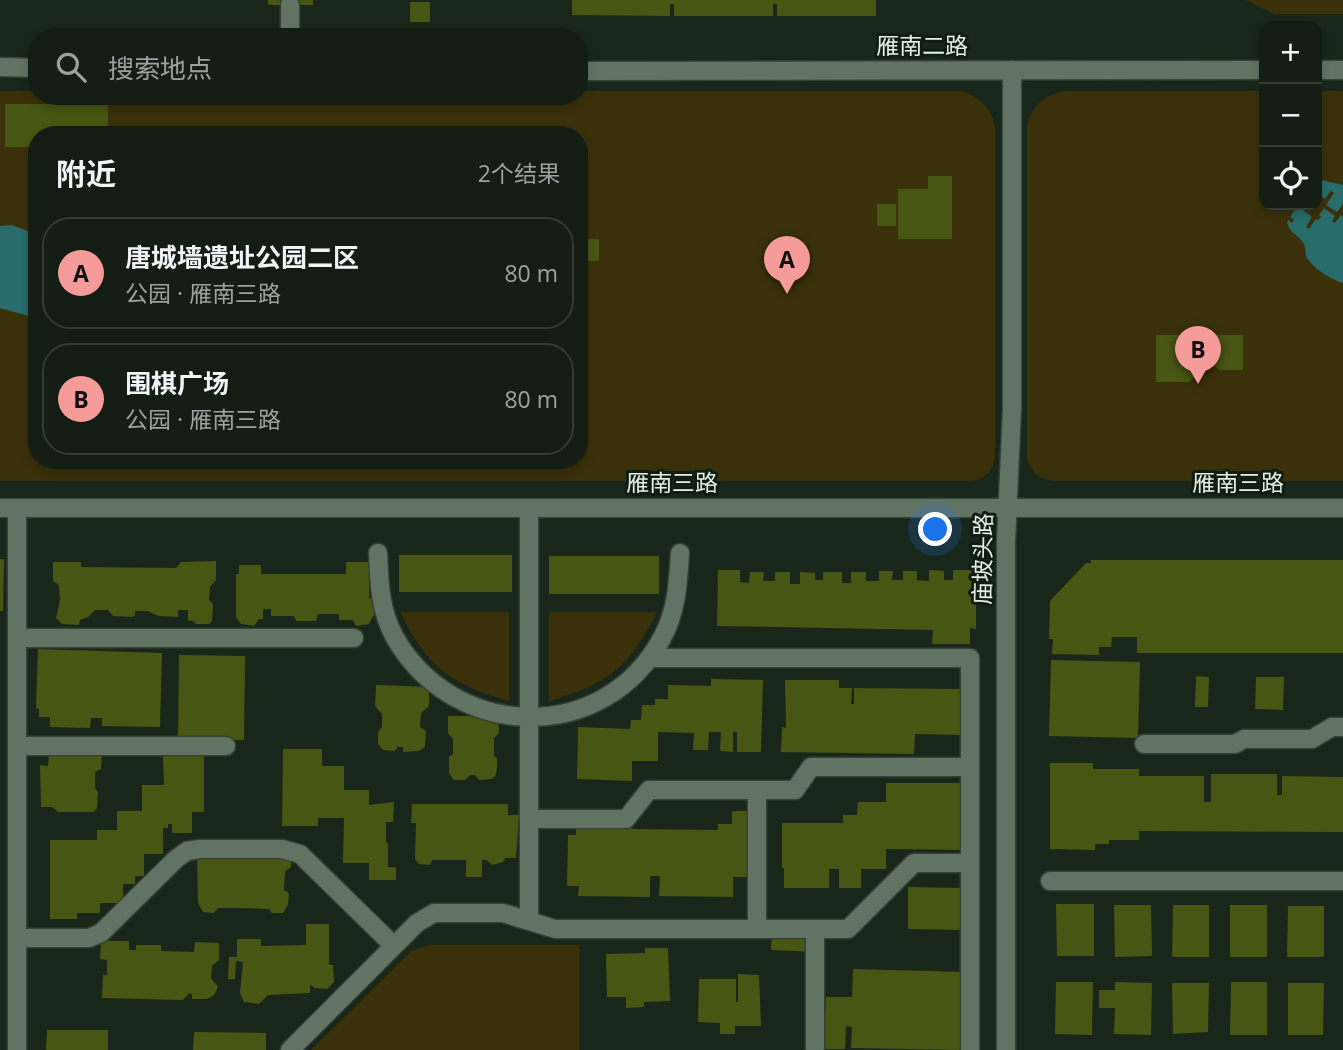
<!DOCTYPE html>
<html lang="zh">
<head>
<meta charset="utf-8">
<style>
	body { margin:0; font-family:"Open Sans","Noto Sans SC",sans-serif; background:#1c261d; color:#f1f3f6 }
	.controls { position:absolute; right:21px; top:21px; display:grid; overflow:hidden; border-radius:14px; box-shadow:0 4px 10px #0003 }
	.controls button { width:63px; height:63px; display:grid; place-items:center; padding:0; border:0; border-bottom:2px solid #323b34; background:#131d14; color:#f1f3f6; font:35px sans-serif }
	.you { position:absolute; left:936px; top:530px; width:24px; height:24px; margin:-18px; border:5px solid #fff; border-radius:50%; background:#1a73e8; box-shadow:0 0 0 10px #1a73e833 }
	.badge { display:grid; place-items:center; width:46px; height:46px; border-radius:50%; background:#f59b99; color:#111; font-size:23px; font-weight:700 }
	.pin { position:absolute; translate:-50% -58px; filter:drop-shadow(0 2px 4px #0008) }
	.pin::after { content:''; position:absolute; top:37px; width:24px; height:21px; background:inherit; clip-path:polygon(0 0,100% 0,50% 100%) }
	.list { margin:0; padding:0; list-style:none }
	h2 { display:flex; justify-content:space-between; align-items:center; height:91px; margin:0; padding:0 28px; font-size:30px }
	h2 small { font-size:23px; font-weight:400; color:#9da2a0 }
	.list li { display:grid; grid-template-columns:46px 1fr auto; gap:21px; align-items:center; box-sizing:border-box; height:112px; margin:0 14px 14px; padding:0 14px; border:2px solid #323b34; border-radius:28px }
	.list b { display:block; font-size:26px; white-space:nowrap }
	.list p { margin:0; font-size:23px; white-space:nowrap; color:#9da2a0 }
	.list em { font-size:23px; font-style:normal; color:#9da2a0 }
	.icon { flex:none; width:38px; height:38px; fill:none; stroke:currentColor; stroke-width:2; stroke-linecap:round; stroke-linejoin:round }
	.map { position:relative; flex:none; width:1343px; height:1050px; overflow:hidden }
	.search { position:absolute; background:#131d14; box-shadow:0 4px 10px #0003; left:28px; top:28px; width:560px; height:77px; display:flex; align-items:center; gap:18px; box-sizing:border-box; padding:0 24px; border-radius:28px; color:#9da2a0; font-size:26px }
	.panel { position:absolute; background:#131d14; box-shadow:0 4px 10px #0003; left:28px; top:126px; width:560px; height:343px; border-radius:28px }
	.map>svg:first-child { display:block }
</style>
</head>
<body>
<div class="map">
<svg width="1343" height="1050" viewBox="0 0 1343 1050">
	<rect width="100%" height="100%" fill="#19271a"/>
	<!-- green -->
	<path fill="#3a310b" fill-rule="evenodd" d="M1246 0H1343V14H1274Z
		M0 91H37V96H579V91H960C979 96 992 108 995 127V458C992 472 985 479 971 481H0ZM37 135H579V460H37Z
		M1065 91H1264V205H1317V91H1343V481H1059C1042 480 1032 476 1027 458V127C1031 107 1045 94 1065 91Z
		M400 612H509V701C448 683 429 668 400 612Z
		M549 612H657C629 668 609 683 549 701Z
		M429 945H579V1050H311L411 951Z"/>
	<!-- water -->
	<path fill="#286c6c" d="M1321 180 1343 185V204L1337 212 1326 205 1334 193 1331 191 1325 199 1317 193V181Z
		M1298 206 1312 217 1306 227 1309 229 1316 219 1318 220 1321 217 1319 215 1324 208 1335 216 1332 221 1335 223 1341 215 1343 217V283C1330 279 1312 268 1306 256 1305 252 1306 248 1304 244 1299 235 1289 233 1287 222L1288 220 1292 223 1294 219 1290 217Z
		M11 225 37 234V302H29V316L0 308V226Z"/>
	<!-- building -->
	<path fill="#485613" d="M268 0H313V5H268Z
		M572 0H876V16H777V4H773V16H674V4H670V16L572 15Z
		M410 2H430V22H410Z
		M5 104H108V135H37V147H5Z
		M928 176H952V239H898V189H928Z
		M877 204H896V226H877Z
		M579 239H599V261H579Z
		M29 302H37V324H29Z
		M1156 335H1203V368L1189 382H1156Z
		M1208 335H1243V370H1219L1208 359Z
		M399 555H512V592H399Z
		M549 556H659V594H549Z
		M0 559H4L3 611H0Z
		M1091 560H1343V653H1137V637H1112L1111 647H1099V655L1052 654 1053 639H1049L1050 601 1086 563H1091Z
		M216 561V580L210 587 209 600 213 604 212 621 209 624H196L193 621H188V610H178V617L158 616 148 611H135V615L132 617 113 616 108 610H95L88 617 80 620 79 625 62 624 56 618 60 601 59 585 53 581V562H81V567L176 568 181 562Z
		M346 562H374V580L369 584V598L375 599V613L369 624 356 626 353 620H339V614H318L316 621H296L294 616H271V609H263V619H259L254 626 241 624 236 617V574H239V565H261V574H346Z
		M718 570H740V582L749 583 750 572H764L763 581H775V572H790V584H800V572L815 573V580H823V572H842V583H851V572H866V581H879V571H893L892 580H903V571H917V580L929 581V570L944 571V580H953V570H976V629L970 628V644H932L933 630 717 626Z
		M38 649 162 653 160 727 102 726V718H91L90 728 50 727V717H39V709L36 708Z
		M179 655 245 656 244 740 178 739Z
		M1051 660 1140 662 1138 738 1049 736Z
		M1196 676 1209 677 1208 707H1195Z
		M1256 677H1284L1283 710 1255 709Z
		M711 679 763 680 761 752H737V732H733V752L720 751 721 732H709L708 750H693L694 733 658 732V761H632V781L577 779 578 727 630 729 631 720H641L642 705H655V699H668V685L711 686Z
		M785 680H839V688H852L851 704H854V688L965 689V735L915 734 914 754 781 752 782 727 786 728Z
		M376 685 429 687V706L421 713 420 727 426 731 425 747 419 751 403 752V747H397L395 751 383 750 378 744V732L382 727V714L375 706Z
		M448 716H498L499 733 494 738V756L497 758V766L496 775 492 779 479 780 475 775H470L465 780H454L449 773V757L453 754V739L448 733Z
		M283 749H322V766H344V790H369V805L394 802 393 822H386V843H388V867H396V880H369V863H343L344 818H318V826H282Z
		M49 752 102 753 101 769 95 772V788L98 792 97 808 93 812H58L52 807H41L40 765 48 766Z
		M204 755V812H192V833H172V824H168V828H163V854H144V876H135V884H123V903H100V913H77V919H50V840H97V830H117V811H142V785H164L163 756Z
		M1050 763H1093V769H1139V776H1204V802H1211V774H1277V795H1282V776L1343 777V832L1139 831V840H1109V844H1095V850L1050 849Z
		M886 783H965V850L886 849V869H861V888H839V869H829V888H784V868H782V823H843V815H857L858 802H886Z
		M412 804H508V815H519L516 858H505L503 862 492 865 487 860H482V877H466V860H432L430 865 419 864 415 859 416 823H411Z
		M732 811H761L759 877H733V897L659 896 660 876H650V897L578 896 579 886H567L568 835H576V823L632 824V829L718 830V824H732Z
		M197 851H222V858H265L291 852V867L285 871 284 890 289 893 288 905 283 913H272L269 909 239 908H218L214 913 203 912 198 903Z
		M908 887 964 888V930L908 929Z
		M1056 904H1094V956H1057Z
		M1114 905H1151L1152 956 1115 957Z
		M1173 905H1209V957H1172Z
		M1230 905H1267V957H1230Z
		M1288 906H1324V957H1287Z
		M306 924H329V965H333L334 982 327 989 315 988 310 985V993L268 995 259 1004 244 1002 240 993 243 962 236 961 235 979H228L229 957H237V939H261V946L306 945Z
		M772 930 820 933 819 952 771 950Z
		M101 941H129V950H136V945H161V951L194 952 195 942 219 943V960L212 966 211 978 218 987 214 995 207 999H192V994L189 993 183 1000 102 998 103 975H107V960L100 959Z
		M645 948H668L670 1001 644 1002V1007L626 1008V997H607L606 954 645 953Z
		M853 969 965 972 964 1050 851 1048 852 1027 846 1026 845 1049H821V1021H825L826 997H852Z
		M738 974 759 975 761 1026H735V1034H720V1023L698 1022 699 979H736V1002H738Z
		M1056 982H1093L1092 1035 1055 1034Z
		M1115 982 1152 983 1151 1035 1114 1034 1115 1008H1099V990H1115Z
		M1231 982H1267V1035H1230Z
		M1172 983H1209L1208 1032 1173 1034Z
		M1288 983H1324L1323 1035H1288Z
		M47 1030H108V1050H46Z
		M194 1032 266 1033V1050H193Z"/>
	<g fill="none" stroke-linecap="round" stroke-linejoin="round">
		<defs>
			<path id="minor" d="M290 5V37
				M0 67 37 68
				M1317 70H1343
				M579 71 1264 70
				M0 508H1343
				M529 508V921
				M378 553C379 581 380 610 394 636 453 742 606 746 663 636 677 610 678 582 680 553
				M17 638H354
				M650 658H970V1050
				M1144 744H1235L1244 739H1312L1332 727H1343
				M17 746H226
				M757 790H795L811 767H970
				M529 819H626L649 790H757V929
				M1050 881H1343
				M815 929V1048
				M17 938H89L101 933 176 859 187 851 200 849H282L300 854 394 946
				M17 1050V508
				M290 1050 417 923 434 913H503L555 929H848L914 863H970
				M1006 1050V541L1012 409V70"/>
		</defs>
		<!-- minor casing -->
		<use href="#minor" stroke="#364136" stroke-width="21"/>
		<!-- minor -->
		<use href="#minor" stroke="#637363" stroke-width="18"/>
	</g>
	<g text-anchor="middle" stroke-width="6" stroke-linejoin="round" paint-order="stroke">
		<!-- street labels -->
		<g font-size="23" fill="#e5eee5" stroke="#101e11">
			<text x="922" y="54">雁南二路</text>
			<text x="672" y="491">雁南三路</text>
			<text x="1238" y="491">雁南三路</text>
			<text transform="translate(983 559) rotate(-89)" y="8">庙坡头路</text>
		</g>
	</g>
</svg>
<div class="controls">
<button>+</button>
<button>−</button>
<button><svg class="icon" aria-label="locate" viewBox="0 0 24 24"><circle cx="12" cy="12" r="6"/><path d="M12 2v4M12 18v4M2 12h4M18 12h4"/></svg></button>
</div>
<div class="you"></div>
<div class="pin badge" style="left:787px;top:294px">A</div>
<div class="pin badge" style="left:1198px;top:384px">B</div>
<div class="search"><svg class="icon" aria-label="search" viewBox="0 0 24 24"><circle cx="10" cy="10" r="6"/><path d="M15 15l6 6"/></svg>搜索地点</div>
<section class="panel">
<h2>附近<small>2个结果</small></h2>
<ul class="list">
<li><span class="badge">A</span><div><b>唐城墙遗址公园二区</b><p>公园 · 雁南三路</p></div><em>80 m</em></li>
<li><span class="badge">B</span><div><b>围棋广场</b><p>公园 · 雁南三路</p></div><em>80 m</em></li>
</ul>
</section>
</div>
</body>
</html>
